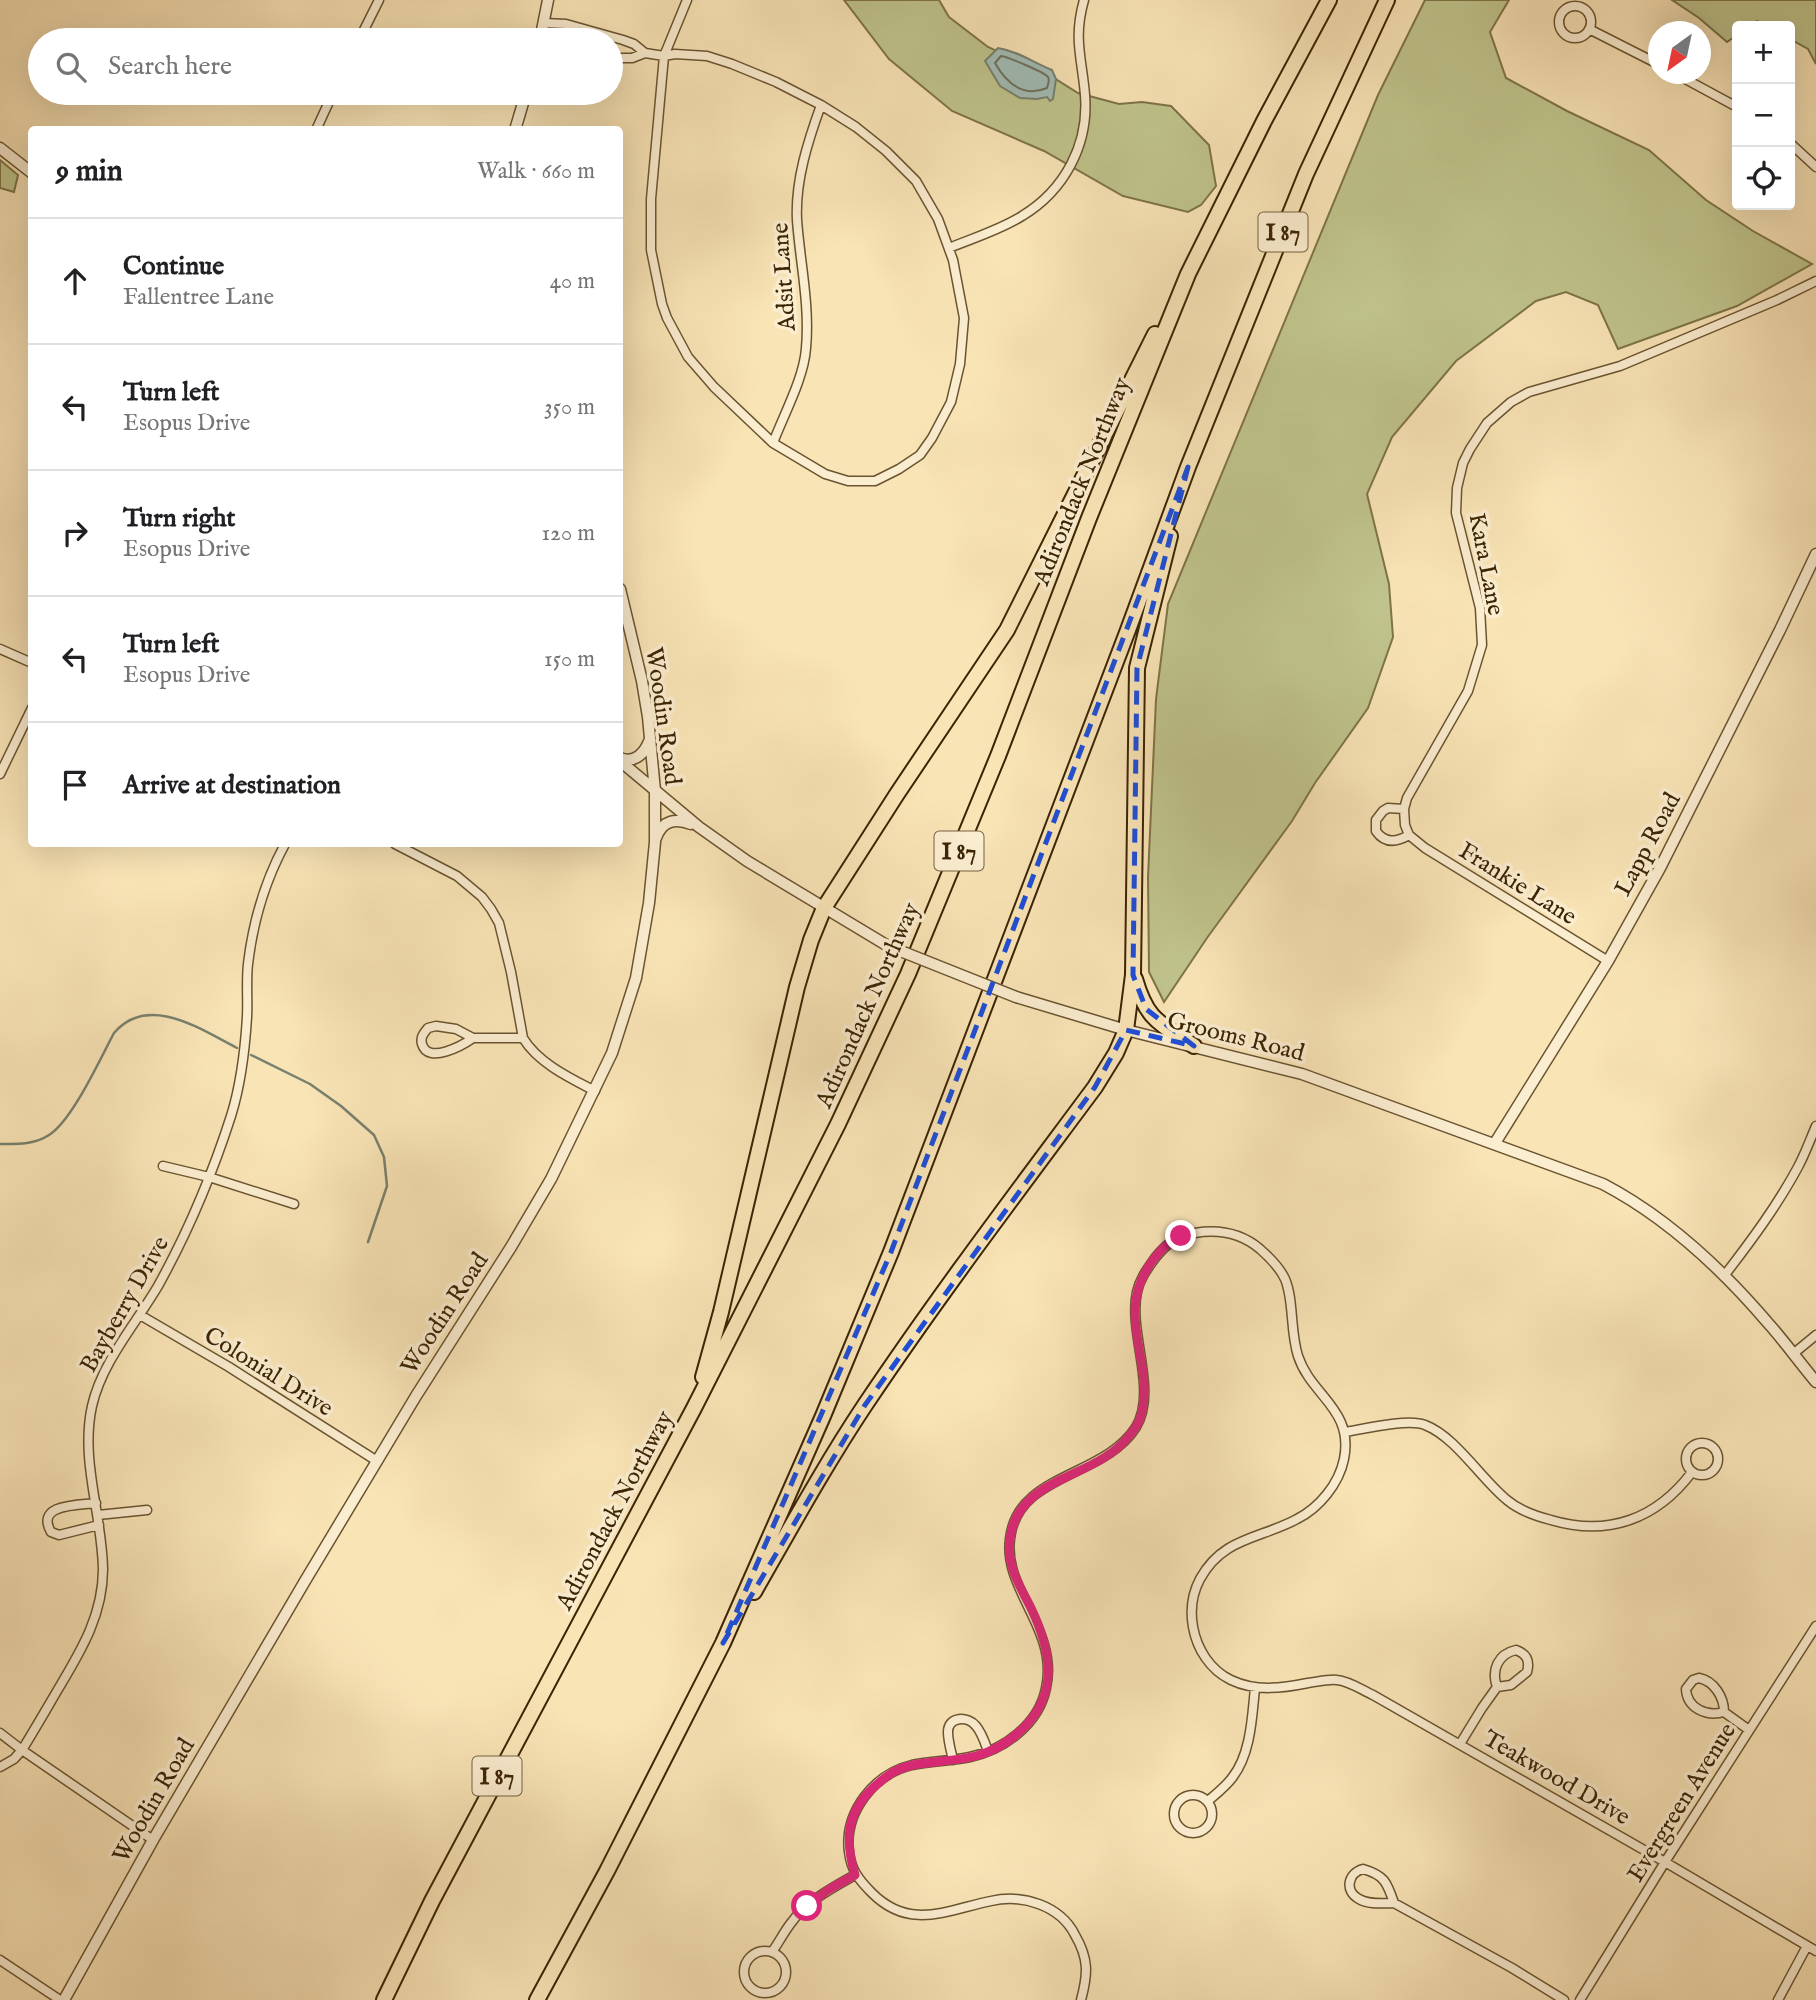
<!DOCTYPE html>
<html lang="en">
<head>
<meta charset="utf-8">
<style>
	body { margin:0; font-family:"IM FELL English",serif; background:#f6f6f6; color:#202124 }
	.controls { position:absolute; right:21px; top:21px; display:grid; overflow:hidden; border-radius:7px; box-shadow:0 7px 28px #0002 }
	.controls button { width:63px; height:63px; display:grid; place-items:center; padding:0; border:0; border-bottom:2px solid #e0e0e0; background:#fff; color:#202124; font:35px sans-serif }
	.compass { position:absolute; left:1648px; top:21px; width:63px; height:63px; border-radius:50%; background:#fff; box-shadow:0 7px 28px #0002; rotate:213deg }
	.stop { position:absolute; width:21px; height:21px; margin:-16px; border:5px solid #db2777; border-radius:50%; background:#fff }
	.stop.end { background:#db2777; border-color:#fff; box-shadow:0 2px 7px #0008 }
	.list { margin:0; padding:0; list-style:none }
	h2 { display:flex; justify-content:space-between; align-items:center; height:91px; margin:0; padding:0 28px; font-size:30px }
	h2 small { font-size:23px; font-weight:400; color:#757577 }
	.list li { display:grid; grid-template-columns:46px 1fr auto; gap:21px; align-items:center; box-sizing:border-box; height:126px; padding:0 28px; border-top:2px solid #e0e0e0 }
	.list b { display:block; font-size:26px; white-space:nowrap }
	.list p { margin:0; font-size:23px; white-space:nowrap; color:#757577 }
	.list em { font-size:23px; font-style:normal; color:#757577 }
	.icon { flex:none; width:38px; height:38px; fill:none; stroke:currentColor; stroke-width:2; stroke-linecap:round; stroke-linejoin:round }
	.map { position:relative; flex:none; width:1816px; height:2000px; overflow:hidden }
	.search { position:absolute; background:#fff; box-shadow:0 7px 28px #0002; left:28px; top:28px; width:595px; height:77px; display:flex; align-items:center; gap:18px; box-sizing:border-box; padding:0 24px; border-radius:38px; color:#757577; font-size:26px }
	.panel { position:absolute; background:#fff; box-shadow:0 7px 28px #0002; left:28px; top:126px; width:595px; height:721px; border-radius:7px }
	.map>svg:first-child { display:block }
</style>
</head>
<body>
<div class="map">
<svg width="1816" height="2000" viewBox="0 0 1816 2000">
	<rect width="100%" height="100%" fill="#f9e4b6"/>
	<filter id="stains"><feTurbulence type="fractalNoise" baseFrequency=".00286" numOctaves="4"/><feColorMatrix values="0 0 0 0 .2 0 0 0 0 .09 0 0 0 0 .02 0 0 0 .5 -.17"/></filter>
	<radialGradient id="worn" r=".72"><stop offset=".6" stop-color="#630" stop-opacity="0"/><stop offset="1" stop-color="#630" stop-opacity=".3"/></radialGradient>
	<!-- green -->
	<path fill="#c0c48c" stroke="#7e7448" stroke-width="2" d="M844 0H939L949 17 988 47 1049 75 1078 93 1119 104 1142 102 1171 106 1209 145 1216 186 1201 205 1188 212 1123 196 1044 151 952 111 889 59Z
		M1425 0H1509L1490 32 1506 78 1567 111 1649 150 1706 200 1753 231 1812 264 1737 306 1618 349 1598 305 1566 292 1536 301 1456 361 1392 437 1367 494 1389 584 1393 637 1368 708 1315 783 1292 821 1207 938 1164 1002 1149 972 1148 877 1156 699 1168 604 1378 95Z
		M1672 0H1816V64L1808 49 1790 39V26H1767L1757 21 1750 26H1737V35L1727 42 1699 18Z
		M0 160 18 175 14 192 0 188Z"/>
	<!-- water -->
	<path fill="#a0bdb6" stroke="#78806e" stroke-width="2" d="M998 48C1020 52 1032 62 1052 70L1056 79 1053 99 1050 101 1047 97 1037 99 1020 98 1000 86 985 61Z"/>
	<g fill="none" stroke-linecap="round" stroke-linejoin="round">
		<!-- shore -->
		<path stroke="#6e705c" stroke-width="2" d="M1001 56C1008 57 1044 72 1048 77 1050 81 1048 84 1047 88 1023 98 1007 84 995 63Z"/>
		<!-- stream -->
		<path stroke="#78806e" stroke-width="2.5" d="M251 1055 310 1084 341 1106 374 1135 384 1157 387 1186 368 1242
			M0 1144C16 1144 34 1145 49 1135 72 1121 100 1059 114 1033 148 993 200 1029 237 1048"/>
		<defs>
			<path id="minor" d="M1559 22a16 16 0 1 1 32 0a16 16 0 1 1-32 0Z
				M543 23 566 24 623 40 634 44 645 53 664 56 675 54 707 56 732 64 776 82 821 105 856 127 886 151 916 181 938 219 953 260 964 318 960 364 951 402 932 438 920 455 899 469 875 481H848L825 474 773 443 714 387 688 357 667 318 662 304 651 250V199L664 56 687 0
				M1589 29 1658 64
				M359 40 379 0
				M611 58H632L645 53
				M1676 74 1737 107
				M316 130 333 93
				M1790 143 1816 167
				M949 248C973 238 1000 230 1022 216 1065 190 1089 144 1085 95 1082 58 1073 39 1084 0
				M773 443C784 414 804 378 806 348 810 305 800 262 797 220 795 181 808 141 821 105
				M0 649 32 663
				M0 774 32 708
				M1388 808 1404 809 1405 825 1409 835C1397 842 1385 844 1376 831V820L1383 811Z
				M1404 809 1407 798 1468 691 1482 645 1480 608 1456 513 1457 488 1463 463 1470 449 1487 423 1511 402 1529 392 1620 366 1777 300 1816 281
				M1409 835 1425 848 1608 961
				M395 844 457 876 482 897 491 909 499 923 511 972 523 1038C538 1063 570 1078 595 1091
				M436 1026 456 1029 473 1038C463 1045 428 1065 422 1044 420 1037 424 1033 428 1028Z
				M473 1038H523
				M163 1166 209 1177 294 1204
				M1724 1276C1751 1241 1777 1206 1798 1167 1805 1154 1810 1140 1816 1126
				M140 1315 229 1367 377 1461
				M1793 1354 1816 1335
				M1345 1432C1363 1429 1409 1418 1425 1425 1456 1437 1481 1479 1507 1500 1520 1511 1535 1516 1551 1520 1608 1537 1657 1519 1692 1472
				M1686 1459a16 16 0 1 1 32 0a16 16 0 1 1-32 0Z
				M96 1503C78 1505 35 1504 51 1532L59 1535 99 1525
				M98 1515 147 1510
				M1516 1650C1527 1654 1530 1661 1527 1672L1511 1685 1497 1687C1491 1670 1498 1654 1516 1650Z
				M1699 1678C1714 1681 1724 1697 1724 1712 1706 1717 1687 1708 1686 1689L1693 1680Z
				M1724 1712 1749 1730
				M0 1733 22 1750 153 1840
				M1460 1744 1482 1708 1497 1687
				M953 1760C951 1751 948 1741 948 1732 948 1716 968 1716 976 1726 982 1733 985 1743 988 1751
				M0 1767 14 1759 22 1750C35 1729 47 1708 60 1686 82 1649 103 1614 103 1569 102 1514 80 1460 92 1406 102 1362 135 1325 158 1286 188 1232 212 1175 231 1116 241 1084 245 1050 247 1017 248 1000 246 982 248 964 253 922 265 881 285 844
				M1174 1814a19 19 0 1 1 38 0a19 19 0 1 1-38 0Z
				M1208 1801C1216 1794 1225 1787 1232 1778 1251 1754 1252 1717 1255 1688
				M1363 1869C1384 1875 1387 1882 1394 1903 1383 1903 1369 1905 1359 1899 1344 1891 1348 1873 1363 1869Z
				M1394 1903 1512 1968 1564 2000
				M744 1972a21 21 0 1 1 42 0a21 21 0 1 1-42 0Z
				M772 1952C779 1942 784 1932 791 1923 807 1901 832 1888 855 1875
				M0 1960 60 2000
				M1081 2000C1088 1974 1089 1959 1075 1935 1060 1905 1022 1894 991 1901 947 1910 910 1931 872 1893 859 1880 851 1870 849 1852 844 1812 874 1774 912 1765 931 1761 951 1761 970 1757 1004 1750 1039 1724 1046 1688 1059 1630 1003 1590 1010 1539 1017 1473 1104 1478 1136 1427 1158 1390 1128 1333 1137 1292 1140 1278 1148 1268 1155 1258 1167 1243 1177 1236 1195 1233 1219 1229 1242 1234 1260 1249 1269 1257 1280 1268 1285 1279 1294 1300 1290 1331 1298 1356 1311 1396 1354 1409 1344 1459 1339 1484 1319 1508 1297 1519 1260 1539 1223 1537 1200 1579 1192 1594 1190 1610 1193 1627 1197 1649 1210 1670 1231 1680 1256 1692 1283 1688 1308 1683 1317 1682 1328 1679 1337 1680 1349 1681 1362 1690 1373 1695L1665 1862 1816 1951
				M1580 2000 1665 1862 1816 1626
				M1778 2000 1807 1946"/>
			<path id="tertiary" d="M540 40 548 0
				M515 130 526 93
				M0 148 32 173
				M620 758C635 764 645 753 650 739
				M620 761 699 827 747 861 888 946
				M656 838C662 820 676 818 691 824
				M1016 997 1126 1030 1302 1074 1603 1184C1668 1218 1721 1268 1768 1323 1785 1342 1800 1363 1816 1382
				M1495 1143 1608 961 1660 868 1780 630 1816 554
				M64 2000 153 1840 305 1581 416 1396 511 1247 551 1179 612 1053 636 978 649 903 655 842V791L648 717 642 681 620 589"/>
			<path id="motorway" d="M1135 979C1147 1021 1160 1023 1194 1046
				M703 1377 721 1312 797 987 811 940 824 908 897 794 1007 630 1155 334
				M754 1592C790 1529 825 1465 865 1405 938 1296 1017 1192 1095 1087L1116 1053 1126 1030 1133 975 1137 668 1170 536
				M384 2000 432 1901 694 1408 838 1124 908 974 998 756 1089 518 1188 274 1264 121 1329 0
				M537 2000 607 1871 723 1643 823 1416 891 1252 1128 630 1188 467 1306 174 1387 0"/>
		</defs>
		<!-- minor casing -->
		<use href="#minor" stroke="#6a5430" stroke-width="11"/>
		<!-- tertiary casing -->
		<use href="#tertiary" stroke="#6a5430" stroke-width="13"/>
		<!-- motorway casing -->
		<use href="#motorway" stroke="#3b2403" stroke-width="18"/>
		<!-- minor -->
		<use href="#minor" stroke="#fbedd0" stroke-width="8"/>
		<!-- tertiary -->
		<use href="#tertiary" stroke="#fbedd0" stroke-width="10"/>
		<!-- motorway -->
		<use href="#motorway" stroke="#f9e4b6" stroke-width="14"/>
		<defs>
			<path id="tertiary-bridge" d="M888 946 1016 997"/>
		</defs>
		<!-- tertiary-bridge casing -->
		<use href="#tertiary-bridge" stroke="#6a5430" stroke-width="13" stroke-linecap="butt"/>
		<!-- tertiary-bridge -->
		<use href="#tertiary-bridge" stroke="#fbedd0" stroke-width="10"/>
	</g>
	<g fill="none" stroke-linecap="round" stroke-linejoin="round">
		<!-- route -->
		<path stroke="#db2777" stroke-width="9" d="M807 1906 828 1890 855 1875C845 1840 846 1814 873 1788 886 1776 895 1769 913 1765 934 1761 956 1761 976 1756 1009 1747 1041 1719 1047 1685 1052 1659 1042 1631 1031 1608 1020 1586 1006 1565 1010 1539 1018 1475 1096 1480 1129 1436 1133 1431 1138 1425 1140 1419 1158 1363 1111 1317 1153 1260 1162 1249 1168 1242 1181 1236"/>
	</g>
	<!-- marked area -->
	<path fill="none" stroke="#1d4ed8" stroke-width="5" stroke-dasharray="14 9" stroke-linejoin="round" d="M1188 467 1137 668 1133 975 1146 1009 1194 1046 1126 1030 1095 1087 865 1405 723 1643 891 1252Z"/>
	<g text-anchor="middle" stroke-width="7" stroke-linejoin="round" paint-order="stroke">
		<!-- shield labels -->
		<g fill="#fbedd0" stroke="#756040" stroke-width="2">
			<rect x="1258.5" y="212.5" width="49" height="39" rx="5"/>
			<rect x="934.5" y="831.5" width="49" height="39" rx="5"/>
			<rect x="472.5" y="1756.5" width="49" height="39" rx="5"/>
		</g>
		<g font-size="23" font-weight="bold" fill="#3b2403">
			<text x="1283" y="240">I 87</text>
			<text x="959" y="859">I 87</text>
			<text x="497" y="1784">I 87</text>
		</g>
		<!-- street labels -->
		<g font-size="24" fill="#3b2403" stroke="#fbedd0">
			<text transform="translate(783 277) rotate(-94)" y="8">Adsit Lane</text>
			<text transform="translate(1081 481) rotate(-68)" y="8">Adirondack Northway</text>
			<text transform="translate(1487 564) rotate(79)" y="8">Kara Lane</text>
			<text transform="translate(664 716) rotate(82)" y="8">Woodin Road</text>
			<text transform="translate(1647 844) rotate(-62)" y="8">Lapp Road</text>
			<text transform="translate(1518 883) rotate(32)" y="8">Frankie Lane</text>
			<text transform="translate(867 1005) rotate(-66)" y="8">Adirondack Northway</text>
			<text transform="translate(1236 1036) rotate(14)" y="8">Grooms Road</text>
			<text transform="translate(124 1304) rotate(-60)" y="8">Bayberry Drive</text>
			<text transform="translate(444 1313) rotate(-57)" y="8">Woodin Road</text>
			<text transform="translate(269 1371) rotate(32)" y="8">Colonial Drive</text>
			<text transform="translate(614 1510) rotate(-62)" y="8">Adirondack Northway</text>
			<text transform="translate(1557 1777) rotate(30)" y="8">Teakwood Drive</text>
			<text transform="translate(153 1800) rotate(-60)" y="8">Woodin Road</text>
			<text transform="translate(1681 1802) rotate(-58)" y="8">Evergreen Avenue</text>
		</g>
	</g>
	<rect width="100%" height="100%" filter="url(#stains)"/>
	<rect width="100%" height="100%" fill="url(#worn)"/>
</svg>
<div class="controls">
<button>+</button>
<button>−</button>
<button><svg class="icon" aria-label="locate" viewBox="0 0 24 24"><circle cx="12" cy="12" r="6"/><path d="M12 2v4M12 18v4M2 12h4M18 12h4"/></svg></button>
</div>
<svg class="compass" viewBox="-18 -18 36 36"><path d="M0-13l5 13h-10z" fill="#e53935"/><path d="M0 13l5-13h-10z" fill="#757577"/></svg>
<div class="stop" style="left:807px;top:1906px"></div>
<div class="stop end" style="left:1181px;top:1236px"></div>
<div class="search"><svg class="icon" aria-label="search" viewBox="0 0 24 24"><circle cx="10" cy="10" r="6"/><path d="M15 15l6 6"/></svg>Search here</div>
<section class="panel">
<h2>9 min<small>Walk · 660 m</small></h2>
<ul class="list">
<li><svg class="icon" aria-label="ahead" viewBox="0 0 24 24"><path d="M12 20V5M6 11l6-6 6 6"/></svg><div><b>Continue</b><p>Fallentree Lane</p></div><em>40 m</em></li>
<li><svg class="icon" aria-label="left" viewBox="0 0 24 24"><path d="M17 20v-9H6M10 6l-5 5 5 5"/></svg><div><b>Turn left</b><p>Esopus Drive</p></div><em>350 m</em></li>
<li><svg class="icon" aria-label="right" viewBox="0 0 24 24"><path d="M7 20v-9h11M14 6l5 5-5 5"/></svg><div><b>Turn right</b><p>Esopus Drive</p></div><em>120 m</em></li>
<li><svg class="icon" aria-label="left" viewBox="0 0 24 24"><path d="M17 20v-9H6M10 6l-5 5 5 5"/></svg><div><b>Turn left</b><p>Esopus Drive</p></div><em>150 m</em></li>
<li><svg class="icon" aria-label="arrive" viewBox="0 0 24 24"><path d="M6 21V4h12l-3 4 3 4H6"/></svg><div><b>Arrive at destination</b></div></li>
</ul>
</section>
</div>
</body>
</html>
